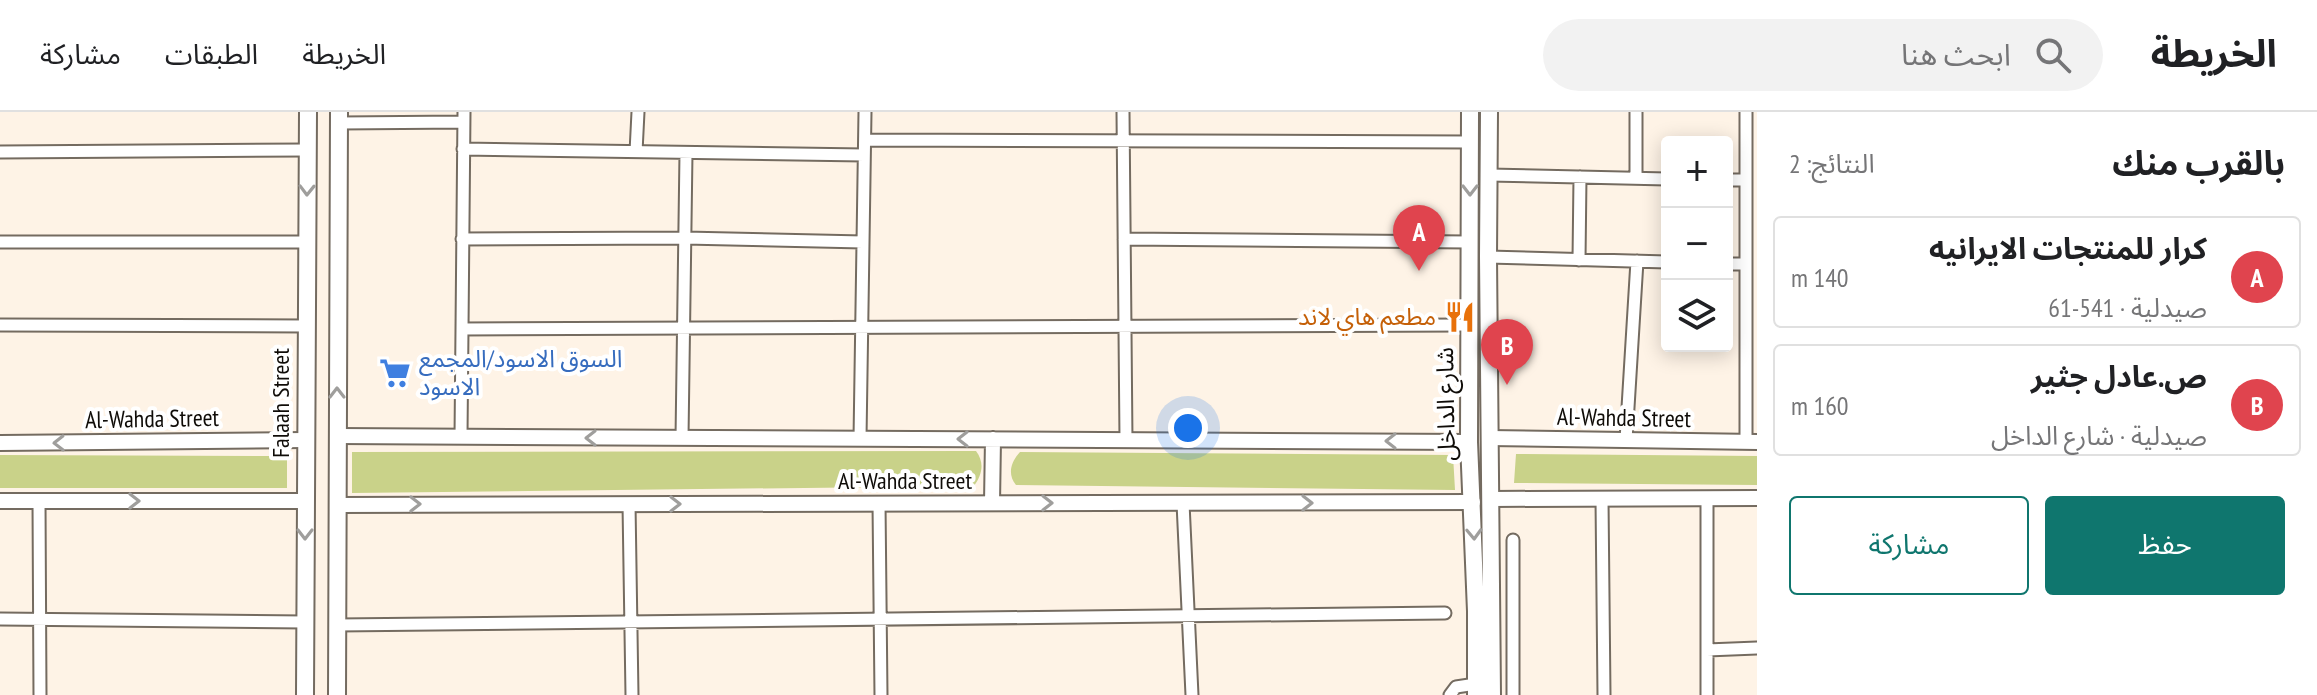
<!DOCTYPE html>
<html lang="ar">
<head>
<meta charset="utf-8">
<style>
	body { margin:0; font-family:"PT Sans Narrow","Noto Sans Arabic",sans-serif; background:#f2f2f2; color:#202124; direction:rtl }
	.controls { position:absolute; right:24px; top:24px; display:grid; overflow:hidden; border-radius:8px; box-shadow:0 4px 20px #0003 }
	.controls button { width:72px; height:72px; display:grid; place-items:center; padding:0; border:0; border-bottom:2px solid #e0e0e0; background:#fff; color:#202124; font:40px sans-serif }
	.you { position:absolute; left:1188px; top:316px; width:28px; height:28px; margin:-20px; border:6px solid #fff; border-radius:50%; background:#1a73e8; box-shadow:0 0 0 12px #1a73e833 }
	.badge { display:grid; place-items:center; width:52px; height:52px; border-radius:50%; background:#0f766e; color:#fff; font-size:26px; font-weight:700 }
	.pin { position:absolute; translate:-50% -66px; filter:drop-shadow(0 2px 4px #0008) }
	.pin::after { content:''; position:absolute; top:42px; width:28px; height:24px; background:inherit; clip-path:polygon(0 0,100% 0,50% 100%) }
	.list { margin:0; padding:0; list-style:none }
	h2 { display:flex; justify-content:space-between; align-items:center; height:104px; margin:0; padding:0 32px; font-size:34px }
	h2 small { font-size:26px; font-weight:400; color:#757577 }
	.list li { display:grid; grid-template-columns:52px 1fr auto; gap:24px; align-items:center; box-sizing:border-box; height:112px; margin:0 16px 16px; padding:0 16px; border:2px solid #e0e0e0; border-radius:8px }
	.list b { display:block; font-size:30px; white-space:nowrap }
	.list p { margin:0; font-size:26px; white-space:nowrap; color:#757577 }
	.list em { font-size:26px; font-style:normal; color:#757577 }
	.actions { display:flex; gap:16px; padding:24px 32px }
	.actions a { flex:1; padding:18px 0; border:2px solid #0f766e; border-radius:8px; text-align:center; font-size:28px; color:#0f766e }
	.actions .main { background:#0f766e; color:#fff }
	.icon { flex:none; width:44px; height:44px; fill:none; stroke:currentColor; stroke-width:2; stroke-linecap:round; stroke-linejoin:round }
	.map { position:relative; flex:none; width:1757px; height:583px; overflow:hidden; direction:ltr }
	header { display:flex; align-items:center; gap:48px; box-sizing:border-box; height:112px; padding:0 40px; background:#fff; border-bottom:2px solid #e0e0e0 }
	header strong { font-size:38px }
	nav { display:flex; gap:44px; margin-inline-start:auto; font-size:28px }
	.search { width:560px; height:72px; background:#f2f2f2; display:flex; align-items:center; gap:20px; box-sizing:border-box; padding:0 28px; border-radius:44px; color:#757577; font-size:30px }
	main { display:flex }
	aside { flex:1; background:#fff }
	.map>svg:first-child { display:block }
</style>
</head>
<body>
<header>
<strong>الخريطة</strong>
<div class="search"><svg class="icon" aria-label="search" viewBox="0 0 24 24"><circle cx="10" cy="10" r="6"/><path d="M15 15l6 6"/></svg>ابحث هنا</div>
<nav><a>الخريطة</a><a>الطبقات</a><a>مشاركة</a></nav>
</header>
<main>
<aside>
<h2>بالقرب منك<small>النتائج: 2</small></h2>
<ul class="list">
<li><span class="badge" style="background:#e0444e">A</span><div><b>كرار للمنتجات الايرانيه</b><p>صيدلية · 541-61</p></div><em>140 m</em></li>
<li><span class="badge" style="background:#e0444e">B</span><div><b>ص.عادل جثير</b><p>صيدلية · شارع الداخل</p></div><em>160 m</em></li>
</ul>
<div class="actions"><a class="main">حفظ</a><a>مشاركة</a></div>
</aside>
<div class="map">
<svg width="1757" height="583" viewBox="0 0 1757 583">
	<rect width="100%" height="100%" fill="#fef3e6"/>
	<!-- green -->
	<path fill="#c9d289" d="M976 339C985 351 982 363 974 374L352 381V340Z
		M1020 340 1453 343 1455 378 1016 373C1007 362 1011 350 1020 340Z
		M1516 342 1757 344V373L1514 371Z
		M0 343 287 344V376H0Z"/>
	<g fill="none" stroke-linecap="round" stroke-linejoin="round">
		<defs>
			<path id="minor" d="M1123 0 1126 328
				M1636 0V66
				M1746 0V330
				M340 11 464 10
				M865 28 1470 30
				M463 37 864 43
				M0 40 307 38
				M636 40 638 0
				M1489 63 1667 67
				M1727 68H1746
				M462 127 685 126 863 130
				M1124 127 1469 130
				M0 130H306
				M1488 145 1667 150
				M1579 148 1580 65
				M1727 152H1746
				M0 213 306 214
				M462 217 1468 213
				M461 325 464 0
				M682 326 686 41
				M860 327 865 0
				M1626 328 1637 149
				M1707 386V583
				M1602 387 1604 583
				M39 389 40 583
				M879 391 881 583
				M1183 391 1192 583
				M629 392 632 583
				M1513 428V583
				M0 507 305 510
				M337 513 1445 501
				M1707 538 1757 536
				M1450 583 1456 575 1476 572"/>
			<path id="tertiary" d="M337 324 1469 330
				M1489 326 1757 330
				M0 331 305 328
				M1491 387 1757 386
				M0 389H305
				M992 391 993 327
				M337 393 1473 390"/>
			<path id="secondary" d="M305 583 308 0
				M337 583 339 0"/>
			<path id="primary" d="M1470 0 1469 330 1476 499V583
				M1489 0 1488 145 1492 583"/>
		</defs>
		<!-- minor casing -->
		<use href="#minor" stroke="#746b60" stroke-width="15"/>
		<!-- tertiary casing -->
		<use href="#tertiary" stroke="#746b60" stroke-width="18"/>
		<!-- secondary casing -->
		<use href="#secondary" stroke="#746b60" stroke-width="20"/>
		<!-- primary casing -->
		<use href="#primary" stroke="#746b60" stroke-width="20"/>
		<!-- minor -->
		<use href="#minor" stroke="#fff" stroke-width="11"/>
		<!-- tertiary -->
		<use href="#tertiary" stroke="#fff" stroke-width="14"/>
		<!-- secondary -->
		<use href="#secondary" stroke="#fff" stroke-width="16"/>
		<!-- primary -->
		<use href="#primary" stroke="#fff" stroke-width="16"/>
	</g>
	<!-- one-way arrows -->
	<defs><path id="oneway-chevron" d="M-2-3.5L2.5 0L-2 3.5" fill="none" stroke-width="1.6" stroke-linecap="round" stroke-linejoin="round" transform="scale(2)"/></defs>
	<g stroke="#9f9e9c">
		<use href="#oneway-chevron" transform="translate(307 78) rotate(91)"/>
		<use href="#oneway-chevron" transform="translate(1470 78) rotate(90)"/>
		<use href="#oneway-chevron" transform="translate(337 281) rotate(-90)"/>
		<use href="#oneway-chevron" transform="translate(591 326) rotate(-180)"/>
		<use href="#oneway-chevron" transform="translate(963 327) rotate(-180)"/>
		<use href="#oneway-chevron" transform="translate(1391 329) rotate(-180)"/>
		<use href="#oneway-chevron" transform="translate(59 331) rotate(179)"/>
		<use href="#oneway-chevron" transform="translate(134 389)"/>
		<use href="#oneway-chevron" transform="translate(1047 391)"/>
		<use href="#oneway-chevron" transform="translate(1307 391)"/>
		<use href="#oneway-chevron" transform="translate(415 392)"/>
		<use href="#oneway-chevron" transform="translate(675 392)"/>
		<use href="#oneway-chevron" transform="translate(305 422) rotate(90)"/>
		<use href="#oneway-chevron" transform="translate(1474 422) rotate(88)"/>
	</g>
	<!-- icons -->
	<defs>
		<symbol id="restaurant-bare" viewBox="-9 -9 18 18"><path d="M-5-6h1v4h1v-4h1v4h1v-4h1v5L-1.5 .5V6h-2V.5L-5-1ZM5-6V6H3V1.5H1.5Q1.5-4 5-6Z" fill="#e8710a" stroke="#fff" stroke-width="2.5" paint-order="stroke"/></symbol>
		<symbol id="supermarket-bare" viewBox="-9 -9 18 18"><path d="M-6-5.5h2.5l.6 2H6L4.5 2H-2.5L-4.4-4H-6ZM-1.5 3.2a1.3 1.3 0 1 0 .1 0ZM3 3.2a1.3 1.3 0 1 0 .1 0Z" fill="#3f7fe0" stroke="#fff" stroke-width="2.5" paint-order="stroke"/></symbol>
	</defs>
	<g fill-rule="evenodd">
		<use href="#restaurant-bare" x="1438" y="183" width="44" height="44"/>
		<use href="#supermarket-bare" x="373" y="239" width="44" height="44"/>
	</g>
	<g text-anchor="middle" stroke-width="8" stroke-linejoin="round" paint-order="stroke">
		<!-- food labels -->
		<g font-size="24" fill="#c56008" stroke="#fff" text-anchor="end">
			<text x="1436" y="213">مطعم هاي لاند</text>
		</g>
		<!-- shop labels -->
		<g font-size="24" fill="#366cbe" stroke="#fff" text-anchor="start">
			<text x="419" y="255">السوق الاسود/المجمع<tspan x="419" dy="28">الاسود</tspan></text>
		</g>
		<!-- street labels -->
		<g font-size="24" fill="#0f0c08" stroke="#fff">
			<text transform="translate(281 291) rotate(-90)" y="8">Falaah Street</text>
			<text transform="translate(1446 292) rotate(-91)" y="8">شارع الداخل</text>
			<text transform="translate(1624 306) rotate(1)" y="8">Al-Wahda Street</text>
			<text transform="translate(152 307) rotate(-1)" y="8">Al-Wahda Street</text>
			<text x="905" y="377">Al-Wahda Street</text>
		</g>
	</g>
</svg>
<div class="controls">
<button>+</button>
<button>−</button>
<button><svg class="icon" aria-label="layers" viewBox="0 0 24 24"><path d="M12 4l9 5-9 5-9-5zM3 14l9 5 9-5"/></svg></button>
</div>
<div class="you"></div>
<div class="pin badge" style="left:1419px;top:159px;background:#e0444e">A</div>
<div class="pin badge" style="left:1507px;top:273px;background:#e0444e">B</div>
</div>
</main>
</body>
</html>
